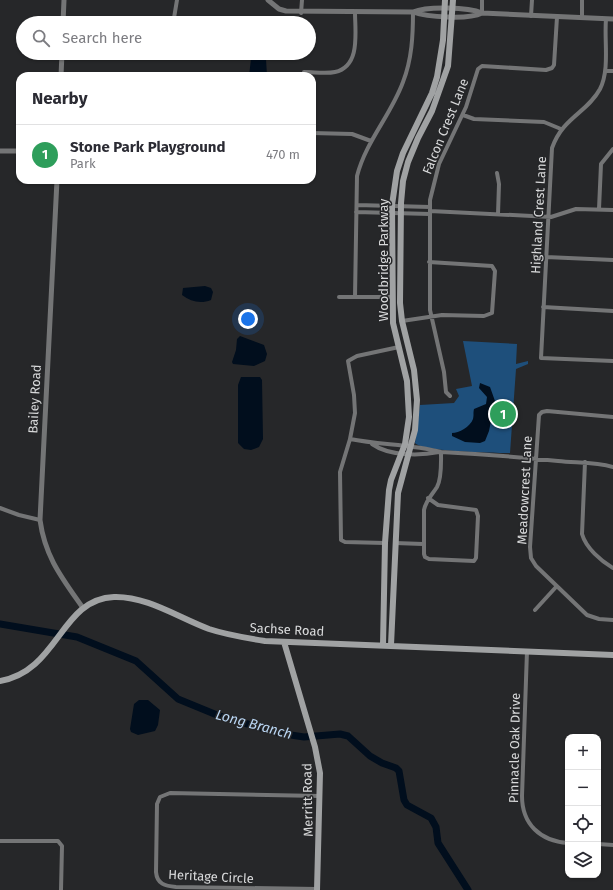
<!DOCTYPE html>
<html lang="en">
<head>
<meta charset="utf-8">
<style>
	body { margin:0; font-family:"Fira Sans",sans-serif; background:#f7f7f7; color:#2b2b33 }
	.controls { position:absolute; right:12px; bottom:12px; display:grid; overflow:hidden; border-radius:8px; box-shadow:0 1px 3px #0004 }
	.controls button { width:36px; height:36px; display:grid; place-items:center; padding:0; border:0; border-bottom:1px solid #e1e1e2; background:#fff; color:#2b2b33; font:20px sans-serif }
	.you { position:absolute; left:248px; top:319px; width:14px; height:14px; margin:-10px; border:3px solid #fff; border-radius:50%; background:#1a73e8; box-shadow:0 0 0 6px #1a73e833 }
	.badge { display:grid; place-items:center; width:26px; height:26px; border-radius:50%; background:#85613a; color:#fff; font-size:13px; font-weight:700 }
	.pin { position:absolute; translate:-50% -50%; border:2px solid #fff; box-shadow:0 1px 4px #0006 }
	.list { margin:0; padding:0; list-style:none }
	h2 { display:flex; justify-content:space-between; align-items:center; height:52px; margin:0; padding:0 16px; font-size:17px }
	h2 small { font-size:13px; font-weight:400; color:#7c7c81 }
	.list li { display:grid; grid-template-columns:26px 1fr auto; gap:12px; align-items:center; box-sizing:border-box; height:60px; padding:0 16px; border-top:1px solid #e1e1e2 }
	.list b { display:block; font-size:15px; white-space:nowrap }
	.list p { margin:0; font-size:13px; white-space:nowrap; color:#7c7c81 }
	.list em { font-size:13px; font-style:normal; color:#7c7c81 }
	.icon { flex:none; width:22px; height:22px; fill:none; stroke:currentColor; stroke-width:2; stroke-linecap:round; stroke-linejoin:round }
	.map { position:relative; flex:none; width:613px; height:890px; overflow:hidden }
	.search { position:absolute; background:#fff; box-shadow:0 1px 3px #0004; left:16px; top:16px; width:300px; height:44px; display:flex; align-items:center; gap:10px; box-sizing:border-box; padding:0 14px; border-radius:22px; color:#7c7c81; font-size:15px }
	.panel { position:absolute; background:#fff; box-shadow:0 1px 3px #0004; left:16px; top:72px; width:300px; height:112px; border-radius:12px }
	.map>svg:first-child { display:block }
</style>
</head>
<body>
<div class="map">
<svg width="613" height="890" viewBox="0 0 613 890">
	<rect width="100%" height="100%" fill="#262729"/>
	<!-- green -->
	<path fill="#1e4f7b" d="M463 341 517 344 516 364 528 361V364L516 369 510 453C496 453 422 452 415 443L420 405 454 403 459 396 456 389 472 386Z"/>
	<!-- water -->
	<path fill="#010e1d" d="M259 58 266 59 267 76H249L251 59Z
		M205 286 211 288 213 292 211 300C201 304 191 302 182 295L183 288Z
		M240 336 264 345 267 354 265 361 254 366 233 364 232 362 236 350 237 339Z
		M241 377H260L262 380 263 439 259 447 251 450 244 449 238 443V385Z
		M480 383 490 387 495 401 489 431 485 441 480 443 465 442 452 436V433C459 433 470 427 473 419 474 415 473 413 474 409L486 404 487 397 479 388Z
		M139 700H148L160 710 158 725 155 731 138 735 131 732 130 729 134 704Z"/>
	<g fill="none" stroke-linecap="round" stroke-linejoin="round">
		<!-- river -->
		<path stroke="#010e1d" stroke-width="7" d="M0 624 77 637 136 661 178 699 217 715 278 733 304 737 340 734 348 736 370 756 382 763 396 768 399 771 404 800 407 805 431 818 436 827 438 843 468 890"/>
		<!-- minor -->
		<path stroke="#747576" stroke-width="4" d="M301 13 302 0
			M482 13V0
			M531 16 532 0
			M174 18 177 0
			M582 18V0
			M606 19C604 41 610 69 600 89 587 113 563 117 552 148L541 358 613 361
			M605 71H613
			M304 72C314 72 326 74 335 72 361 66 355 32 355 12
			M463 115 474 119 544 122 561 129
			M312 133 352 134 371 141
			M497 173 499 184 498 214
			M357 205 430 207
			M599 209 601 164 613 149
			M430 211 551 217 576 209 613 210
			M356 212 430 214
			M546 257 613 260
			M339 297H392
			M355 297 357 176C366 141 391 115 403 82 412 59 413 35 413 12
			M543 307 613 311
			M402 321 442 315 484 316 492 313 495 271 492 266 429 262
			M450 396 446 392 444 372 430 310V200L439 164 466 107 478 69 482 66 546 70 552 68 554 65 557 17
			M613 417 547 411 542 412 539 415 530 547 531 558 536 566 587 615 599 619 613 620
			M350 439C380 445 411 444 441 452 480 454 519 457 558 461 577 463 595 462 613 467
			M372 444C389 456 419 456 439 452
			M585 462 582 534C586 548 601 561 613 568
			M428 498 438 505 476 510 478 516 476 558 474 561 429 559 425 557 424 554V510C426 500 432 495 437 487 442 478 441 462 441 452
			M0 508 19 515 40 520
			M385 543 345 542 341 540 340 472 350 439 355 413 354 395 348 361 357 356 399 347
			M395 543 423 544
			M535 610 556 587
			M527 651 522 796C522 824 540 841 568 843
			M0 841H58L62 846 61 890
			M598 844 613 845
			M317 889 176 887C165 886 157 884 156 872L157 804 160 797 170 793 320 796"/>
		<!-- tertiary -->
		<path stroke="#747576" stroke-width="5" d="M268 0 279 9 286 11 413 12C427 6 468 7 482 13L613 19
			M413 12C427 17 468 20 482 13
			M63 23 64 0
			M61 76 62 53
			M0 151H20
			M57 180 40 520C45 557 62 578 83 608"/>
		<!-- secondary -->
		<path stroke="#a0a2a3" stroke-width="6" d="M284 642 315 747 320 773 317 890
			M383 645 385 543 389 490 391 480 405 444 409 417 407 381 393 323 392 205 397 171 403 153 432 93 437 77 443 40 445 0
			M391 645 398 493 415 430 417 400 414 370 402 321 400 303 401 203 403 181 408 162 418 138 432 111 448 66 453 0
			M0 681C59 671 60 599 114 597 147 596 179 618 209 629 227 635 246 638 265 641L613 655"/>
	</g>
	<g text-anchor="middle" stroke-width="3" stroke-linejoin="round" paint-order="stroke">
		<!-- street labels -->
		<g font-size="13" fill="#d8d9da" stroke="#262729">
			<text transform="translate(445 126) rotate(-68)" y="5">Falcon Crest Lane</text>
			<text transform="translate(538 215) rotate(-87)" y="5">Highland Crest Lane</text>
			<text transform="translate(383 260) rotate(-90)" y="5">Woodbridge Parkway</text>
			<text transform="translate(34 399) rotate(-87)" y="5">Bailey Road</text>
			<text transform="translate(524 490) rotate(-87)" y="5">Meadowcrest Lane</text>
			<text transform="translate(287 629) rotate(3)" y="5">Sachse Road</text>
			<text transform="translate(514 748) rotate(-89)" y="5">Pinnacle Oak Drive</text>
			<text transform="translate(307 800) rotate(-91)" y="5">Merritt Road</text>
			<text transform="translate(211 876) rotate(3)" y="5">Heritage Circle</text>
		</g>
		<!-- water labels -->
		<g font-size="14" font-style="italic" fill="#b9d5f2" stroke="#262729">
			<text transform="translate(254 724) rotate(15)" y="5">Long Branch</text>
		</g>
	</g>
</svg>
<div class="controls">
<button>+</button>
<button>−</button>
<button><svg class="icon" aria-label="locate" viewBox="0 0 24 24"><circle cx="12" cy="12" r="6"/><path d="M12 2v4M12 18v4M2 12h4M18 12h4"/></svg></button>
<button><svg class="icon" aria-label="layers" viewBox="0 0 24 24"><path d="M12 4l9 5-9 5-9-5zM3 14l9 5 9-5"/></svg></button>
</div>
<div class="you"></div>
<div class="pin badge" style="left:503px;top:414px;background:#2e9e5b">1</div>
<div class="search"><svg class="icon" aria-label="search" viewBox="0 0 24 24"><circle cx="10" cy="10" r="6"/><path d="M15 15l6 6"/></svg>Search here</div>
<section class="panel">
<h2>Nearby<small></small></h2>
<ul class="list">
<li><span class="badge" style="background:#2e9e5b">1</span><div><b>Stone Park Playground</b><p>Park</p></div><em>470 m</em></li>
</ul>
</section>
</div>
</body>
</html>
